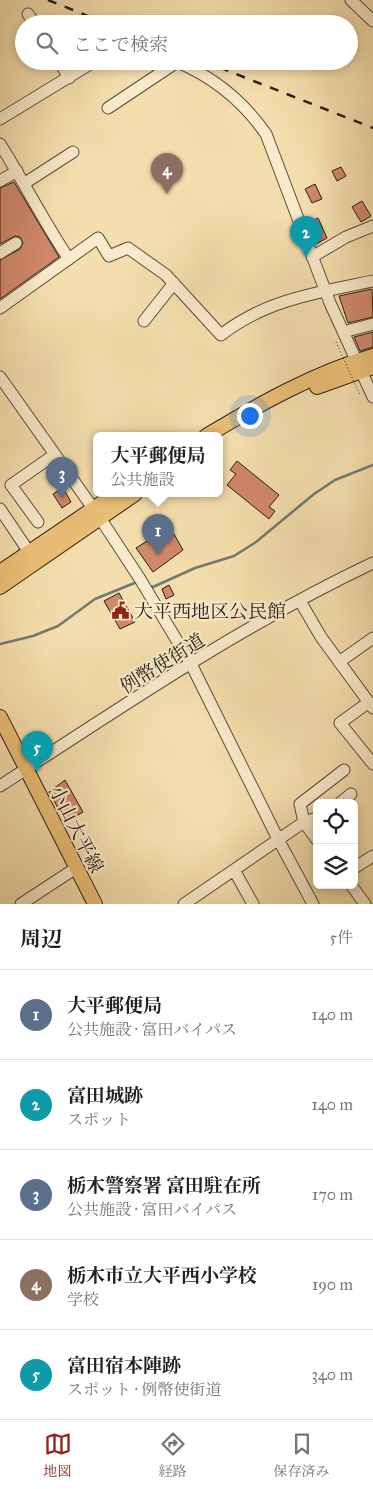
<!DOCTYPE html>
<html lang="ja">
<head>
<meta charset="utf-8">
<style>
	body { margin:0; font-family:"IM FELL Great Primer","Noto Serif JP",serif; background:#f6f6f6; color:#202124 }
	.controls { position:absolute; right:15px; bottom:15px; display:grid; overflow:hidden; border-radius:8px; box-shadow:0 2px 8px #0003 }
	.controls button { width:45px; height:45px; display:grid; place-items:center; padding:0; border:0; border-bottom:1px solid #e0e0e0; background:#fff; color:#202124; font:25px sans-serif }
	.you { position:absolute; left:249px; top:415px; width:18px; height:18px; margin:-12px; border:4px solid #fff; border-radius:50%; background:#1a73e8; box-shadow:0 0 0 8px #1a73e833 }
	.badge { display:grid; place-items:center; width:32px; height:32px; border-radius:50%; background:#8f2418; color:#fff; font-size:16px; font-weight:700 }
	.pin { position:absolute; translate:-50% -41px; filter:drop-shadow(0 1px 2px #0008) }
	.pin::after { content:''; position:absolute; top:26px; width:18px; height:15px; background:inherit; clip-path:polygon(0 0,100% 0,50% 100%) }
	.popup { position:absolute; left:93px; top:432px; width:130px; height:65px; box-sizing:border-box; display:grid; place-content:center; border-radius:8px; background:#fff; filter:drop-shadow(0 1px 4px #0005); font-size:16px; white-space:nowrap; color:#757577 }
	.popup b { font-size:19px; color:#202124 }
	.popup::after { content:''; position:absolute; left:50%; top:100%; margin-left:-10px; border:10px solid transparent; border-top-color:#fff }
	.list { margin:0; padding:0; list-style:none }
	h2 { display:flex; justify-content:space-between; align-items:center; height:65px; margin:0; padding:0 20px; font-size:21px }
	h2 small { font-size:16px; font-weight:400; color:#757577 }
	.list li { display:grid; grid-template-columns:32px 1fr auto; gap:15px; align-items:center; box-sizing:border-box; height:90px; padding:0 20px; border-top:1px solid #e0e0e0 }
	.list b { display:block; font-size:19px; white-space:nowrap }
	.list p { margin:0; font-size:16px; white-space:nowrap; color:#757577 }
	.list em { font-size:16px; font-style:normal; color:#757577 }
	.icon { flex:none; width:28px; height:28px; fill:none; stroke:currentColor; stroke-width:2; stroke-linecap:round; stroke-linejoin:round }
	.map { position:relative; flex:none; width:373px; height:904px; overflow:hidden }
	.search { position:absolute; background:#fff; box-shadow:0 2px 8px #0003; left:15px; right:15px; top:15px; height:55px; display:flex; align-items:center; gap:12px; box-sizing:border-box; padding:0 18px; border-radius:28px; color:#757577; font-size:19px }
	.sheet { height:515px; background:#fff }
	nav { display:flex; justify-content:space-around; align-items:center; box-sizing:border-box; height:70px; border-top:1px solid #e0e0e0; background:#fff; font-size:14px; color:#757577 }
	nav a { display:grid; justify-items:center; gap:2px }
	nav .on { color:#8f2418 }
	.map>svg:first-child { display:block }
</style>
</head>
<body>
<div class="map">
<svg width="373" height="904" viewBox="0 0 373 904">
	<rect width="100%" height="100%" fill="#f5dead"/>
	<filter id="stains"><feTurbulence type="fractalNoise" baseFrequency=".004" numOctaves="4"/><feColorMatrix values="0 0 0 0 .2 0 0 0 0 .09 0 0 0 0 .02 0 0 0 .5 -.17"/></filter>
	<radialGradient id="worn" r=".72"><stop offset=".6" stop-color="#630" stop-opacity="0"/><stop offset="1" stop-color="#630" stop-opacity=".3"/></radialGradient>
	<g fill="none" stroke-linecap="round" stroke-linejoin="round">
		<!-- stream -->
		<path stroke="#6e7b72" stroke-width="2.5" d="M149 586 153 587 195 568 234 556 256 542 314 494 335 480 373 465
			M0 644 33 636 58 626 95 599 137 582"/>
	</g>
	<!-- building -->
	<path fill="#d0886a" stroke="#281c16" d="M341 167 346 176 337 181 332 171Z
		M14 182 59 257 0 299V260L20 249 23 243 20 237 15 236 0 244V188Z
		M315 184 322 199 312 203 305 189Z
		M362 201 371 216 361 222 352 207Z
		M318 218 327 238 316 244 308 223Z
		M372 289 373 317 348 323 339 296Z
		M373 332V347L360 351 354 337Z
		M237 461 279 495 269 507 275 511 269 519 227 485 236 474 230 470Z
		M63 488 71 502 62 508 53 494Z
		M174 534 183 550 153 572 136 548 147 541Z
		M169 585 174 595 166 599 162 589Z
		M119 593 135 622 120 629 104 601Z
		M65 780 83 812 66 822 49 792Z"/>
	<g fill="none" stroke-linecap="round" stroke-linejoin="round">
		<defs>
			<path id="minor" d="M351 0 373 21
				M28 14 35 24
				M59 61 69 78
				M175 61C212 76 243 101 266 134L330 303 373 397
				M108 108 177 62
				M0 119 95 61
				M0 144C24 182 44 222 69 259
				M0 181 17 171
				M25 183 73 152
				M0 253 16 243
				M312 257 346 237 373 226
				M0 308 98 238 109 256 128 248 166 275 221 335C265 300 319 292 373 281
				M144 321 174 283
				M343 332 373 324
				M0 377 100 518 140 579 191 664 278 839 313 904
				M0 509 29 552
				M38 522 11 485 54 455
				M300 601 321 637 373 708
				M339 662 373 638
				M369 702 340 723 373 764
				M0 786C121 707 242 625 373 563
				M340 803 351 794
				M317 818 304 822 300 804 344 770
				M354 868 373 856
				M234 870 253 904
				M351 885 365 904
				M21 904 76 868
				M184 904 304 822 317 840"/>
			<path id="major" d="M317 387 373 367
				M206 436C258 405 314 373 373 356
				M0 572 115 494
				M0 587 135 494
				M0 717 95 904"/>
		</defs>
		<!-- minor casing -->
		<use href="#minor" stroke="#5b4c3c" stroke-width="13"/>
		<!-- major casing -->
		<use href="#major" stroke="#281c16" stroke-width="16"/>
		<!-- minor -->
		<use href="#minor" stroke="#f8eaca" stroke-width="11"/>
		<!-- major -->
		<use href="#major" stroke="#eabf76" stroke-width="14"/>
		<!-- rail -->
		<path stroke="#281c16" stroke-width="2.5" stroke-dasharray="9 9" stroke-linecap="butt" d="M48 0 108 24
			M203 61 373 128"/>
		<!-- path-bridge -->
		<path stroke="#281c16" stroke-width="1" stroke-dasharray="1 2.5" stroke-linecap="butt" d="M336 342 360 395"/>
	</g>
	<!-- icons -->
	<defs>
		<symbol id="civic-bare" viewBox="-9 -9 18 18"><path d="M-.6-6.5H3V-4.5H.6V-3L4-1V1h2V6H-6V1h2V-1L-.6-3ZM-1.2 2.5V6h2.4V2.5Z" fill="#8f2418" stroke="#f8eaca" stroke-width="2.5" paint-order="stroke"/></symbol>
	</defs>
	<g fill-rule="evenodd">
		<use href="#civic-bare" x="108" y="598" width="25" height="25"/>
	</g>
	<g text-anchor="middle" stroke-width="4.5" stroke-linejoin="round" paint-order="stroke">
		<!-- poi labels -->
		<g font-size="19" fill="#281c16" stroke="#f8eaca" text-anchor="start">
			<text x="134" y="618">大平西地区公民館</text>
		</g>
		<!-- street labels -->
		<g font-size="19" fill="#281c16" stroke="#f8eaca">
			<text transform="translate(162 663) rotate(-32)" y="7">例幣使街道</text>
			<text transform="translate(77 829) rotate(63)" y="7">小山大平線</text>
		</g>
	</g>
	<rect width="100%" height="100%" filter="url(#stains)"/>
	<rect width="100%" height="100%" fill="url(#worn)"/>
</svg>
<div class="controls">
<button><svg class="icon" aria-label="locate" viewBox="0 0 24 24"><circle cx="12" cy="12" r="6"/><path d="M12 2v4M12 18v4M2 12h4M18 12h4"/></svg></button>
<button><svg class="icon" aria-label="layers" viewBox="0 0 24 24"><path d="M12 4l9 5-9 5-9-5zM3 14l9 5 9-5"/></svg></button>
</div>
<div class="you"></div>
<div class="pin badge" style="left:158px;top:555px;background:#5c6f8a">1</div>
<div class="popup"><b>大平郵便局</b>公共施設</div>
<div class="pin badge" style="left:306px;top:257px;background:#0f9aa8">2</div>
<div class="pin badge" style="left:62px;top:498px;background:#5c6f8a">3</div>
<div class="pin badge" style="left:167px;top:194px;background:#8d6e63">4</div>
<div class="pin badge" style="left:37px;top:772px;background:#0f9aa8">5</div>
<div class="search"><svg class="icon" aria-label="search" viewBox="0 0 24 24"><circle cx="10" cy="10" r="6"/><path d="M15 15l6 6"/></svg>ここで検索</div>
</div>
<section class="sheet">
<h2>周辺<small>5件</small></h2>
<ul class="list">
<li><span class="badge" style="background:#5c6f8a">1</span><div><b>大平郵便局</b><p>公共施設 · 富田バイパス</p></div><em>140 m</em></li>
<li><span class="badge" style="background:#0f9aa8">2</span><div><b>富田城跡</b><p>スポット</p></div><em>140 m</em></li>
<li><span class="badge" style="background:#5c6f8a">3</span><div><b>栃木警察署 富田駐在所</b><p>公共施設 · 富田バイパス</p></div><em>170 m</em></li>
<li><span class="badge" style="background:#8d6e63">4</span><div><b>栃木市立大平西小学校</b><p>学校</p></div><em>190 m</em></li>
<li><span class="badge" style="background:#0f9aa8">5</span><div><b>富田宿本陣跡</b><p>スポット · 例幣使街道</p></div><em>340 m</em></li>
</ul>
</section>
<nav>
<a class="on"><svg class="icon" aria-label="map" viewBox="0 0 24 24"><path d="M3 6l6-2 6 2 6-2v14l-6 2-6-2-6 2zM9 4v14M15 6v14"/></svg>地図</a>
<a><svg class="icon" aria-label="directions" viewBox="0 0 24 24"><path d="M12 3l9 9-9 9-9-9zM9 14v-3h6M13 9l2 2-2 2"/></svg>経路</a>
<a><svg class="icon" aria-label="saved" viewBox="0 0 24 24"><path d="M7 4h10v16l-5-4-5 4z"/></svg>保存済み</a>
</nav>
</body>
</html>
